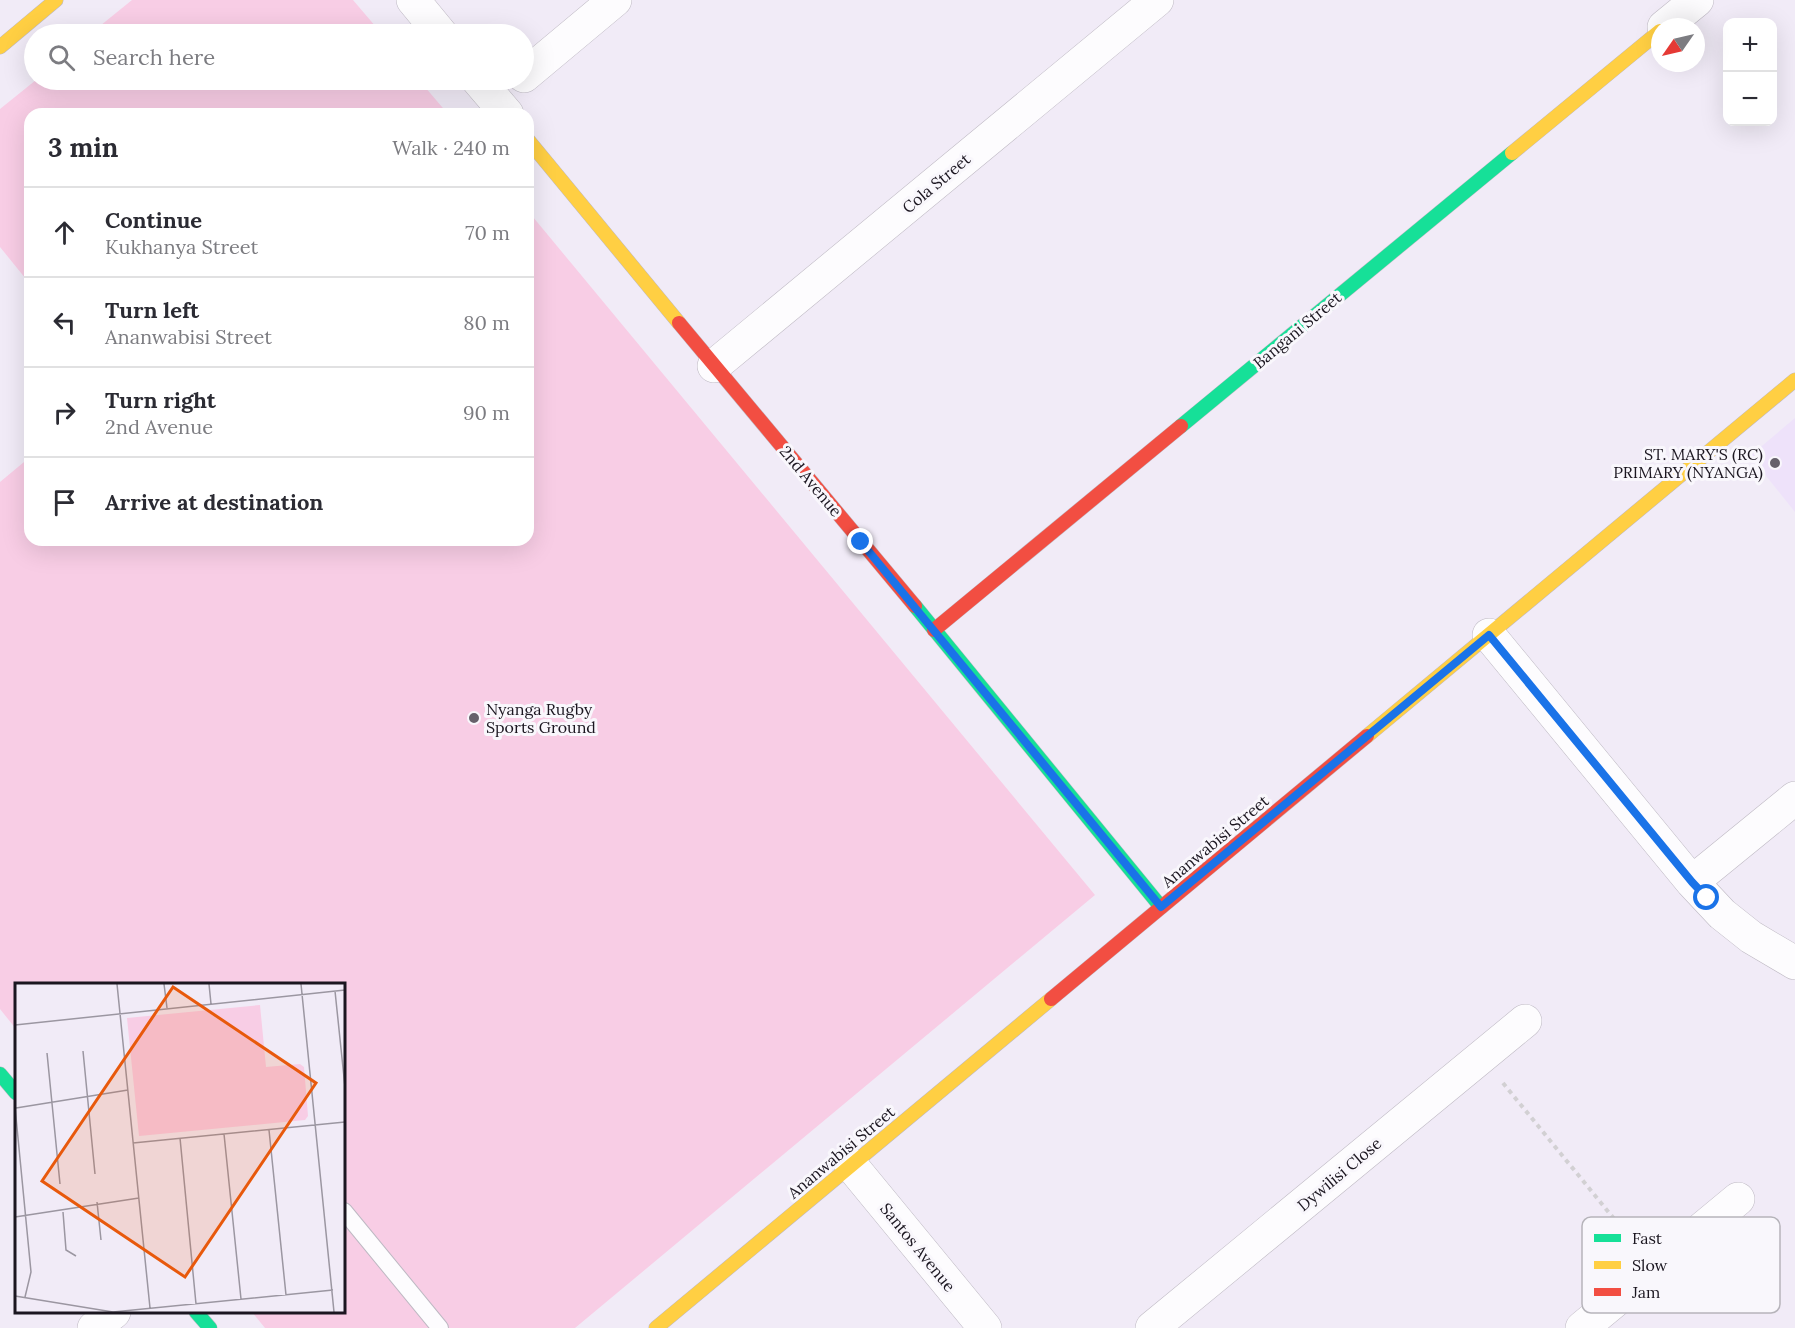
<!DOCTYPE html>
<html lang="en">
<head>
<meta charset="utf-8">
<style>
	body { margin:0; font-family:Lora,serif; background:#f7f7f7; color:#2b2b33 }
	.controls { position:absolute; right:18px; top:18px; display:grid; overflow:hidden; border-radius:12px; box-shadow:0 6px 24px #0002 }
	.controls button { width:54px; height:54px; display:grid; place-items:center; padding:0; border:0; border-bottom:2px solid #e1e1e2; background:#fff; color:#2b2b33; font:30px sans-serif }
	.compass { position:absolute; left:1651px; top:18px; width:54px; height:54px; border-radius:50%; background:#fff; box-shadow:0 6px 24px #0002; rotate:236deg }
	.stop { position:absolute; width:18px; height:18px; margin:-14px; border:4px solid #1a73e8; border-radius:50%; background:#fff }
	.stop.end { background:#1a73e8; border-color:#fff; box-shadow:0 2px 6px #0008 }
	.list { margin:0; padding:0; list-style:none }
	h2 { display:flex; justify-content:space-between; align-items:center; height:78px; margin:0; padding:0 24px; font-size:26px }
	h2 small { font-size:20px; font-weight:400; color:#7c7c81 }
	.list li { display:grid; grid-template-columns:39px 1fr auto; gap:18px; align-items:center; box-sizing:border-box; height:90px; padding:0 24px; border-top:2px solid #e1e1e2 }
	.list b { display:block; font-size:22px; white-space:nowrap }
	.list p { margin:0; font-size:20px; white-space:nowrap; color:#7c7c81 }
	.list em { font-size:20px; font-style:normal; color:#7c7c81 }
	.icon { flex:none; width:33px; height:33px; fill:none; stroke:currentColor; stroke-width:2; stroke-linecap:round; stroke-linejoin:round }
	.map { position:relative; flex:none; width:1795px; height:1328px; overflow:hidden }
	.search { position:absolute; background:#fff; box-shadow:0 6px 24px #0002; left:24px; top:24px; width:510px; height:66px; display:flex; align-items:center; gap:15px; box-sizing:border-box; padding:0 21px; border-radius:33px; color:#7c7c81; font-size:22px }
	.panel { position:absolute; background:#fff; box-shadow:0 6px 24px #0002; left:24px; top:108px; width:510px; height:438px; border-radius:18px }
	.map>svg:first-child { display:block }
</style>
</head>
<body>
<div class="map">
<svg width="1795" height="1328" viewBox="0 0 1795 1328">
	<rect width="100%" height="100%" fill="#f1ebf7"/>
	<!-- built -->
	<path fill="#eee2fa" d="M1795 418V512L1750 456Z"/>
	<!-- park -->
	<path fill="#f8cde5" d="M132 0H353L382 34H90Z
		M36 80H419L448 114H30V284L0 247V109Z
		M528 211 1095 895 575 1328H265L252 1312H344V984H16V1029L0 1009V482L30 457V540H528Z"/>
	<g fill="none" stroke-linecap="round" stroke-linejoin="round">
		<defs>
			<path id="lane" d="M344 1211 440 1328"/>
			<path id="street" d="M413 0 441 34
				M1664 27 1697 0
				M524 76 615 0
				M478 80 507 114
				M714 366 1157 0
				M1489 635 1692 882 1722 914 1751 937 1795 963
				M1692 882 1795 798
				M851 1165 985 1328
				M94 1328 114 1312
				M1152 1328 1525 1021
				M1582 1328 1738 1199"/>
			<path id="fast" d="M1181 426 1512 153
				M915 606 1161 907
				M0 1074 16 1093
				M196 1312 210 1328"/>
			<path id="slow" d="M0 47 56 0
				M528 140 679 323
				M1512 153 1660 31
				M1367 736 1795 380
				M656 1328 1051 999"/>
			<path id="jam" d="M679 323 915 606
				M934 630 1181 426
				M1051 999 1367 736"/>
		</defs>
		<!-- lane casing -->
		<use href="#lane" stroke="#beb9c3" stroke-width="18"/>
		<!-- street casing -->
		<use href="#street" stroke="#beb9c3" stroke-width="34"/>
		<!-- fast casing -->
		<use href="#fast" stroke="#beb9c3" stroke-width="15"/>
		<!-- slow casing -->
		<use href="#slow" stroke="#beb9c3" stroke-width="15"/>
		<!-- jam casing -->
		<use href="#jam" stroke="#beb9c3" stroke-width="15"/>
		<!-- path -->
		<path stroke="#d2d0d3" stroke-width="4" stroke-dasharray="4.5 4.5" stroke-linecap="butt" d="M1503 1083 1633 1242"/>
		<!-- lane -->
		<use href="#lane" stroke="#fdfcfe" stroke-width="16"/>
		<!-- street -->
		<use href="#street" stroke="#fdfcfe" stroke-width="33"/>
		<!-- fast -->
		<use href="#fast" stroke="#16e098" stroke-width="14"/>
		<!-- slow -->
		<use href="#slow" stroke="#ffcf43" stroke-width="14"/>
		<!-- jam -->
		<use href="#jam" stroke="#f24e42" stroke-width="14"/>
	</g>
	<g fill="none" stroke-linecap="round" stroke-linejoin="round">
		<!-- route -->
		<path stroke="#1a73e8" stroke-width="8" d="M861 542 1161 907 1489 635 1692 882 1707 898"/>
	</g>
	<!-- markers -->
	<g fill="#66616b" stroke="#f9f7fc" stroke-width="2">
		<circle cx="1775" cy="463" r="6"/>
		<circle cx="474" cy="718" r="6"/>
	</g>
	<g text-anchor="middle" stroke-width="6" stroke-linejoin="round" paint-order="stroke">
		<!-- street labels -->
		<g font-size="16" fill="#1b1620" stroke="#f9f7fc">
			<text transform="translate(936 183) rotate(-40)" y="6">Cola Street</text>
			<text transform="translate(1297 330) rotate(-40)" y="6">Bangani Street</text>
			<text transform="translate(811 481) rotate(50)" y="6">2nd Avenue</text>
			<text transform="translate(1215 841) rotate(-40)" y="6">Ananwabisi Street</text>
			<text transform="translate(841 1152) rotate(-40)" y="6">Ananwabisi Street</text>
			<text transform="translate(1339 1174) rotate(-40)" y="6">Dywilisi Close</text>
			<text transform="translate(918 1247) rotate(51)" y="6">Santos Avenue</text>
		</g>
		<!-- poi labels -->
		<g font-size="16" fill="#1b1620" stroke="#f9f7fc" text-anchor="end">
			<text x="1763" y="460">ST. MARY'S (RC)<tspan x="1763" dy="18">PRIMARY (NYANGA)</tspan></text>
			<text x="486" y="715" text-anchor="start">Nyanga Rugby<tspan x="486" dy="18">Sports Ground</tspan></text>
		</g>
	</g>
	<!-- overview -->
	<g transform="translate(15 983)">
		<rect width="330" height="330" fill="#f1ebf7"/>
		<path d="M245 22 251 84 285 81 289 84 293 133 290 137 124 153 112 35Z" fill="#f8cde5"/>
		<path fill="none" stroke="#9b96a1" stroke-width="1.5" d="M102 1 135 325M149 1 152 25M194 1 196 21M286 1 319 329M320 8 330 104M0 42 330 7M68 68 80 191M32 70 45 201M0 124 16 289 10 314M1 125 113 107M254 147 271 312M209 151 226 316M165 155 181 321M118 160 330 139M82 219 86 257M48 229 51 267 61 273M0 234 124 215M0 313 98 329 318 307"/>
		<path fill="#e8590c" fill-opacity="0.15" stroke="#e8590c" stroke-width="3" d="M158 4 301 100 170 294 27 198Z"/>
		<rect width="330" height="330" fill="none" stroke="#1b1620" stroke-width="3"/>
	</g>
	<!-- legend -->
	<rect x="1582" y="1217" width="198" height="96" rx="9" fill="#f9f7fc" stroke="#b6b4ba" stroke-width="1.5"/>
	<rect x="1594" y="1234" width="27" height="8" fill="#16e098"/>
	<rect x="1594" y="1261" width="27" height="8" fill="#ffcf43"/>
	<rect x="1594" y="1288" width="27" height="8" fill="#f24e42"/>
	<g font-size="16" fill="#1b1620">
		<text x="1632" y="1244">Fast</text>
		<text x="1632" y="1271">Slow</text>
		<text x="1632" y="1298">Jam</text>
	</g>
</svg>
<div class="controls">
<button>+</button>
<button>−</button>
</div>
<svg class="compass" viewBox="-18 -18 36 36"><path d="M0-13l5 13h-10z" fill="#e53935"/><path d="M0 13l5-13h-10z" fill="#7c7c81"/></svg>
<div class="stop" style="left:1707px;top:898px"></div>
<div class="stop end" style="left:861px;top:542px"></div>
<div class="search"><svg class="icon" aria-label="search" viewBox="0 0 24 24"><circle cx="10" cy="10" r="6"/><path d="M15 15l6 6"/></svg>Search here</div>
<section class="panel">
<h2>3 min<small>Walk · 240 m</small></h2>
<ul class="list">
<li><svg class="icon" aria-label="ahead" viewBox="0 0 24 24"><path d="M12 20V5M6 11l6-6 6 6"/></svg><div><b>Continue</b><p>Kukhanya Street</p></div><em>70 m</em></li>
<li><svg class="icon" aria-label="left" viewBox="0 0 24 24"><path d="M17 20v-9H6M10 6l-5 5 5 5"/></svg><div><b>Turn left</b><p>Ananwabisi Street</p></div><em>80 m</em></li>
<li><svg class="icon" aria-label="right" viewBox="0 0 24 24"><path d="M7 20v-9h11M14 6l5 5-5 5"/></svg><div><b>Turn right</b><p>2nd Avenue</p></div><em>90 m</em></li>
<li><svg class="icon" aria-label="arrive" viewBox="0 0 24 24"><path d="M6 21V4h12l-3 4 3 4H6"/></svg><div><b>Arrive at destination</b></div></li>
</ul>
</section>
</div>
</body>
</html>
